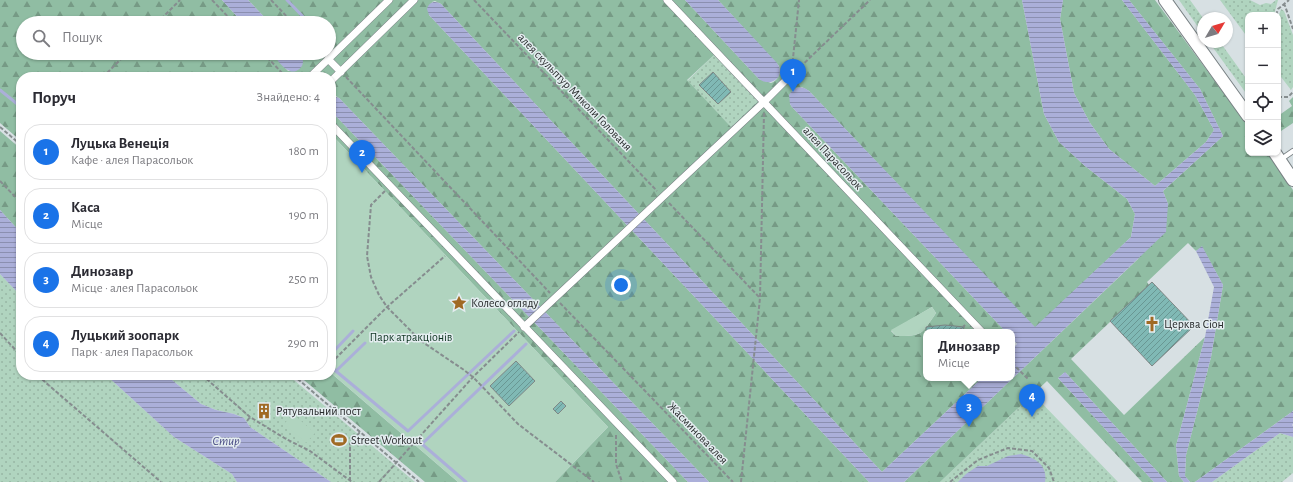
<!DOCTYPE html>
<html lang="uk">
<head>
<meta charset="utf-8">
<style>
	body { margin:0; font-family:"Alegreya Sans",sans-serif; background:#f7f7f7; color:#2b2b33 }
	.controls { position:absolute; right:12px; top:12px; display:grid; overflow:hidden; border-radius:8px; box-shadow:0 1px 3px #0004 }
	.controls button { width:36px; height:36px; display:grid; place-items:center; padding:0; border:0; border-bottom:1px solid #e1e1e2; background:#fff; color:#2b2b33; font:20px sans-serif }
	.compass { position:absolute; left:1197px; top:12px; width:36px; height:36px; border-radius:50%; background:#fff; box-shadow:0 1px 3px #0004; rotate:52deg }
	.you { position:absolute; left:621px; top:285px; width:14px; height:14px; margin:-10px; border:3px solid #fff; border-radius:50%; background:#1a73e8; box-shadow:0 0 0 6px #1a73e833 }
	.badge { display:grid; place-items:center; width:26px; height:26px; border-radius:50%; background:#1a73e8; color:#fff; font-size:13px; font-weight:700 }
	.pin { position:absolute; translate:-50% -33px; filter:drop-shadow(0 1px 2px #0008) }
	.pin::after { content:''; position:absolute; top:21px; width:14px; height:12px; background:inherit; clip-path:polygon(0 0,100% 0,50% 100%) }
	.popup { position:absolute; left:923px; top:329px; width:92px; height:52px; box-sizing:border-box; display:grid; place-content:center; border-radius:8px; background:#fff; filter:drop-shadow(0 1px 3px #0005); font-size:13px; white-space:nowrap; color:#7c7c81 }
	.popup b { font-size:15px; color:#2b2b33 }
	.popup::after { content:''; position:absolute; left:50%; top:100%; margin-left:-8px; border:8px solid transparent; border-top-color:#fff }
	.list { margin:0; padding:0; list-style:none }
	h2 { display:flex; justify-content:space-between; align-items:center; height:52px; margin:0; padding:0 16px; font-size:17px }
	h2 small { font-size:13px; font-weight:400; color:#7c7c81 }
	.list li { display:grid; grid-template-columns:26px 1fr auto; gap:12px; align-items:center; box-sizing:border-box; height:56px; margin:0 8px 8px; padding:0 8px; border:1px solid #e1e1e2; border-radius:16px }
	.list b { display:block; font-size:15px; white-space:nowrap }
	.list p { margin:0; font-size:13px; white-space:nowrap; color:#7c7c81 }
	.list em { font-size:13px; font-style:normal; color:#7c7c81 }
	.icon { flex:none; width:22px; height:22px; fill:none; stroke:currentColor; stroke-width:2; stroke-linecap:round; stroke-linejoin:round }
	.map { position:relative; flex:none; width:1293px; height:482px; overflow:hidden }
	.search { position:absolute; background:#fff; box-shadow:0 1px 3px #0004; left:16px; top:16px; width:320px; height:44px; display:flex; align-items:center; gap:10px; box-sizing:border-box; padding:0 14px; border-radius:22px; color:#7c7c81; font-size:15px }
	.panel { position:absolute; background:#fff; box-shadow:0 1px 3px #0004; left:16px; top:72px; width:320px; height:308px; border-radius:16px }
	.map>svg:first-child { display:block }
</style>
</head>
<body>
<div class="map">
<svg width="1293" height="482" viewBox="0 0 1293 482">
	<defs>
		<pattern id="grass-dots" width="8" height="8" patternUnits="userSpaceOnUse"><rect width="8" height="8" fill="#b0d4bf"/><path d="M2 2h.1M6 6h.1" fill="none" stroke="#97b6a4" stroke-width="1.8" stroke-linecap="round"/></pattern>
		<pattern id="forest-firs" width="22" height="20" patternUnits="userSpaceOnUse"><rect width="22" height="20" fill="#90bda3"/><path d="M5 1l3.5 6h-7zM16 11l3.5 6h-7z" fill="#769a85"/></pattern>
		<pattern id="water-rules" width="6" height="5" patternUnits="userSpaceOnUse"><rect width="6" height="5" fill="#abafd9"/><path d="M0 2.5h6" fill="none" stroke="#8b8fb0"/></pattern>
		<pattern id="building-hatch" width="6" height="6" patternUnits="userSpaceOnUse"><rect width="6" height="6" fill="#80b9b5"/><path d="M-1 1l2-2M0 6l6-6M5 7l2-2" fill="none" stroke="#699793"/></pattern>
	</defs>
	<rect width="100%" height="100%" fill="#d7e0e3"/>
	<!-- grass -->
	<path fill="url(#grass-dots)" d="M1179 0H1190L1203 18V34Z
		M1220 0H1250L1260 5 1266 3 1271 4 1276 0H1278L1274 15H1248V38Z
		M1281 9 1284 11 1293 35V87L1291 90 1278 73V18Z
		M1209 42H1220L1248 81V96Z
		M714 55 758 101 731 127 687 81Z
		M0 274 21 296V375H106L174 437 232 474 237 482H0Z
		M166 375H288L415 482H331L250 427 244 418 234 414 216 410 201 404Z
		M1033 394 1118 482H940Z
		M1280 433 1293 437V473L1282 482H1212Z"/>
	<!-- forest -->
	<path fill="url(#forest-firs)" fill-rule="evenodd" d="M0 0H222L243 23H23V53H272L288 71H295L302 58 298 53H329V23H270L248 0H685L759 79 771 83C778 80 781 74 779 66L718 0H1022L1044 114 1059 142 1085 166 1127 199 1135 214 1131 237 1035 328 809 91 802 87C791 88 791 94 790 104L792 107 1006 332H926V378H982L882 472 441 4 435 1 432 2 429 15 869 482H709L339 98 336 96H331V77H21V141L0 123ZM714 55 758 101 731 127 687 80ZM932 307 936 313C921 335 923 336 896 336L891 331Z
		M1063 0H1122L1195 95 1214 130 1206 142 1155 186 1109 149 1090 123 1074 93 1060 19Z
		M1129 0H1155L1248 126V153H1268L1293 190V411L1195 482H1190L1185 476 1186 455 1211 357 1223 285 1202 247 1196 251 1188 243 1147 282 1149 285 1071 359 1124 415 1205 337 1176 446 1179 476 1184 482H1167L1065 372 1058 378 1154 482H1142L1047 381 940 482H904L1138 259 1168 204 1163 191 1223 136 1200 89Z
		M1293 97V123L1278 133V116L1292 106 1289 101Z
		M331 111 688 482H555L608 427 331 134Z
		M0 131 21 149V233L0 210Z
		M331 373 458 482H425L298 375H331Z"/>
	<!-- park -->
	<path fill="#b0d4bf" d="M331 134 608 427 555 482H458L331 373Z
		M932 307 936 313C921 335 923 336 896 336L891 330Z
		M293 414 315 433 306 443 284 424Z"/>
	<!-- water -->
	<path fill="url(#water-rules)" d="M222 0H248L270 23H243Z
		M685 0H718L777 63C786 76 772 88 759 79Z
		M1022 0H1063L1060 19 1074 93 1090 123 1109 149 1155 186 1206 142 1214 130 1195 95 1122 0H1129L1200 89 1223 136 1163 191 1168 204 1166 232 904 482H869L429 15 427 9C429 2 435 0 441 4L882 472 982 378H1012V349L1017 344 1012 338V332H1006L792 107 790 104 789 95C794 87 802 85 809 91L1035 327 1131 237 1135 214 1127 199 1085 166 1059 142 1044 114Z
		M272 53H298C298 53 302 57 302 58 306 65 297 74 290 71 283 69 276 58 272 53Z
		M333 96 339 98 709 482H688L331 111V97Z
		M0 210 21 233V296L0 274Z
		M1202 246 1223 285 1211 357 1186 455 1185 476 1190 482H1184L1179 476 1176 446 1205 337 1214 287 1196 251Z
		M1065 372 1167 482H1154L1058 378Z
		M106 375H166L201 404 216 410 234 414 244 418 250 427 331 482H237L232 474 174 437Z
		M1293 411V424L1292 425 1293 426V437L1280 433 1212 482H1195Z
		M1021 454C1035 458 1048 465 1045 482H958L966 474 978 466H987L1008 456Z"/>
	<g fill="none" stroke-linecap="round" stroke-linejoin="round">
		<!-- stream -->
		<path stroke="#abafd9" stroke-width="3" d="M287 0 309 23
			M0 90 21 107
			M331 354 353 331
			M331 367 408 431 514 331
			M336 371 365 343
			M466 482 422 444 526 344"/>
	</g>
	<!-- building -->
	<path fill="url(#building-hatch)" stroke="#7f8786" d="M713 72 731 92 718 104 699 85Z
		M1152 282 1194 326 1152 366 1110 321Z
		M945 325 964 327 963 332H926V327Z
		M516 361 535 381 509 406 490 386Z
		M561 401 566 406 558 414 553 409Z"/>
	<g fill="none" stroke-linecap="round" stroke-linejoin="round">
		<defs>
			<path id="service" d="M1280 160 1293 151"/>
			<path id="pedestrian" d="M667 0 982 332
				M328 59 341 72
				M310 77 389 0
				M331 81 414 0
				M331 124 673 482
				M524 327 764 102 791 75"/>
			<path id="tertiary" d="M1165 0 1248 116
				M1275 153 1293 180"/>
		</defs>
		<!-- service casing -->
		<use href="#service" stroke="#798184" stroke-width="6"/>
		<!-- pedestrian casing -->
		<use href="#pedestrian" stroke="#798184" stroke-width="8"/>
		<!-- tertiary casing -->
		<use href="#tertiary" stroke="#798184" stroke-width="14"/>
		<!-- path -->
		<path stroke="#868d8f" stroke-width="2" stroke-dasharray="4 2" stroke-linecap="butt" d="M212 0 234 23
			M271 0 293 23
			M474 0 657 191
			M1284 3 1293 29
			M1276 15 1278 9 1289 0
			M157 23 180 0
			M263 53 286 77
			M792 68 799 0
			M796 71 870 0
			M103 77 127 53
			M346 77 550 293
			M1278 97H1288L1293 92
			M0 127 21 145
			M0 181 21 203
			M385 191 371 205 367 256 371 277 379 295 387 307 421 341 464 370 473 377 518 424 594 482
			M669 203 760 298
			M560 303 733 482
			M959 331 965 325
			M0 333 21 356
			M331 363 387 307 445 256
			M1012 363 1028 379
			M38 375 45 382 161 482
			M202 375 250 417 286 439 310 451 352 482
			M293 375 419 482
			M247 421 250 417
			M616 435V464L622 482
			M350 481V444L360 432
			M379 482 473 377 519 332
			M741 482 760 298 764 113
			M950 482 978 460 1008 448 1032 451 1049 468 1054 482"/>
		<!-- service -->
		<use href="#service" stroke="#fff" stroke-width="4.5"/>
		<!-- pedestrian -->
		<use href="#pedestrian" stroke="#fff" stroke-width="7"/>
		<!-- tertiary -->
		<use href="#tertiary" stroke="#fff" stroke-width="12"/>
	</g>
	<!-- icons -->
	<defs>
		<symbol id="sight-bare" viewBox="-9 -9 18 18"><path d="M0-6L1.8-2.2L6-1.7L2.9 1.2L3.7 5.4L0 3.3L-3.7 5.4L-2.9 1.2L-6-1.7L-1.8-2.2Z" fill="#a06a24" stroke="#e4edf0" stroke-width="2.5" paint-order="stroke"/></symbol>
		<symbol id="church-bare" viewBox="-9 -9 18 18"><path d="M-1.2-6h2.4v3.5h3.3v2.4h-3.3V6h-2.4V-.1h-3.3v-2.4h3.3Z" fill="#a06a24" stroke="#e4edf0" stroke-width="2.5" paint-order="stroke"/></symbol>
		<symbol id="building-bare" viewBox="-9 -9 18 18"><path d="M-4-6H4V6H1V3H-1V6H-4ZM-2.5-4.3h1.7v1.8h-1.7ZM.8-4.3h1.7v1.8H.8ZM-2.5-1h1.7V.8h-1.7ZM.8-1h1.7V.8H.8Z" fill="#a06a24" stroke="#e4edf0" stroke-width="2.5" paint-order="stroke"/></symbol>
		<symbol id="stadium-bare" viewBox="-9 -9 18 18"><path d="M0-5a6.5 5 0 1 0 0 10a6.5 5 0 1 0 0-10ZM-3.5-1.8h7v3.6h-7Z" fill="#a06a24" stroke="#e4edf0" stroke-width="2.5" paint-order="stroke"/></symbol>
	</defs>
	<g fill-rule="evenodd">
		<use href="#sight-bare" x="448" y="292" width="22" height="22"/>
		<use href="#church-bare" x="1141" y="313" width="22" height="22"/>
		<use href="#building-bare" x="253" y="400" width="22" height="22"/>
		<use href="#stadium-bare" x="328" y="429" width="22" height="22"/>
	</g>
	<g text-anchor="middle" stroke-width="3" stroke-linejoin="round" paint-order="stroke">
		<!-- street labels -->
		<g font-size="12" fill="#272a2b" stroke="#e4edf0">
			<text transform="translate(575 92) rotate(46)" y="4">алея скульптур Миколи Голованя</text>
			<text transform="translate(833 158) rotate(47)" y="4">алея Парасольок</text>
			<text transform="translate(698 433) rotate(46)" y="4">Жасминова алея</text>
		</g>
		<!-- poi labels -->
		<g font-size="12" fill="#272a2b" stroke="#e4edf0" text-anchor="start">
			<text x="471" y="307">Колесо огляду</text>
			<text x="1164" y="328">Церква Сіон</text>
			<text x="276" y="415">Рятувальний пост</text>
			<text x="351" y="444">Street Workout</text>
		</g>
		<!-- park labels -->
		<g font-size="12" fill="#0f3422" stroke="#e4edf0">
			<text x="411" y="341">Парк атракціонів</text>
		</g>
		<!-- water labels -->
		<g font-size="13" font-style="italic" fill="#4c4f86" stroke="#e4edf0">
			<text x="226" y="445">Стир</text>
		</g>
	</g>
</svg>
<div class="controls">
<button>+</button>
<button>−</button>
<button><svg class="icon" aria-label="locate" viewBox="0 0 24 24"><circle cx="12" cy="12" r="6"/><path d="M12 2v4M12 18v4M2 12h4M18 12h4"/></svg></button>
<button><svg class="icon" aria-label="layers" viewBox="0 0 24 24"><path d="M12 4l9 5-9 5-9-5zM3 14l9 5 9-5"/></svg></button>
</div>
<svg class="compass" viewBox="-18 -18 36 36"><path d="M0-13l5 13h-10z" fill="#e53935"/><path d="M0 13l5-13h-10z" fill="#7c7c81"/></svg>
<div class="you"></div>
<div class="pin badge" style="left:793px;top:92px">1</div>
<div class="pin badge" style="left:362px;top:173px">2</div>
<div class="pin badge" style="left:969px;top:427px">3</div>
<div class="popup"><b>Динозавр</b>Місце</div>
<div class="pin badge" style="left:1032px;top:417px">4</div>
<div class="search"><svg class="icon" aria-label="search" viewBox="0 0 24 24"><circle cx="10" cy="10" r="6"/><path d="M15 15l6 6"/></svg>Пошук</div>
<section class="panel">
<h2>Поруч<small>Знайдено: 4</small></h2>
<ul class="list">
<li><span class="badge">1</span><div><b>Луцька Венеція</b><p>Кафе · алея Парасольок</p></div><em>180 m</em></li>
<li><span class="badge">2</span><div><b>Каса</b><p>Місце</p></div><em>190 m</em></li>
<li><span class="badge">3</span><div><b>Динозавр</b><p>Місце · алея Парасольок</p></div><em>250 m</em></li>
<li><span class="badge">4</span><div><b>Луцький зоопарк</b><p>Парк · алея Парасольок</p></div><em>290 m</em></li>
</ul>
</section>
</div>
</body>
</html>
